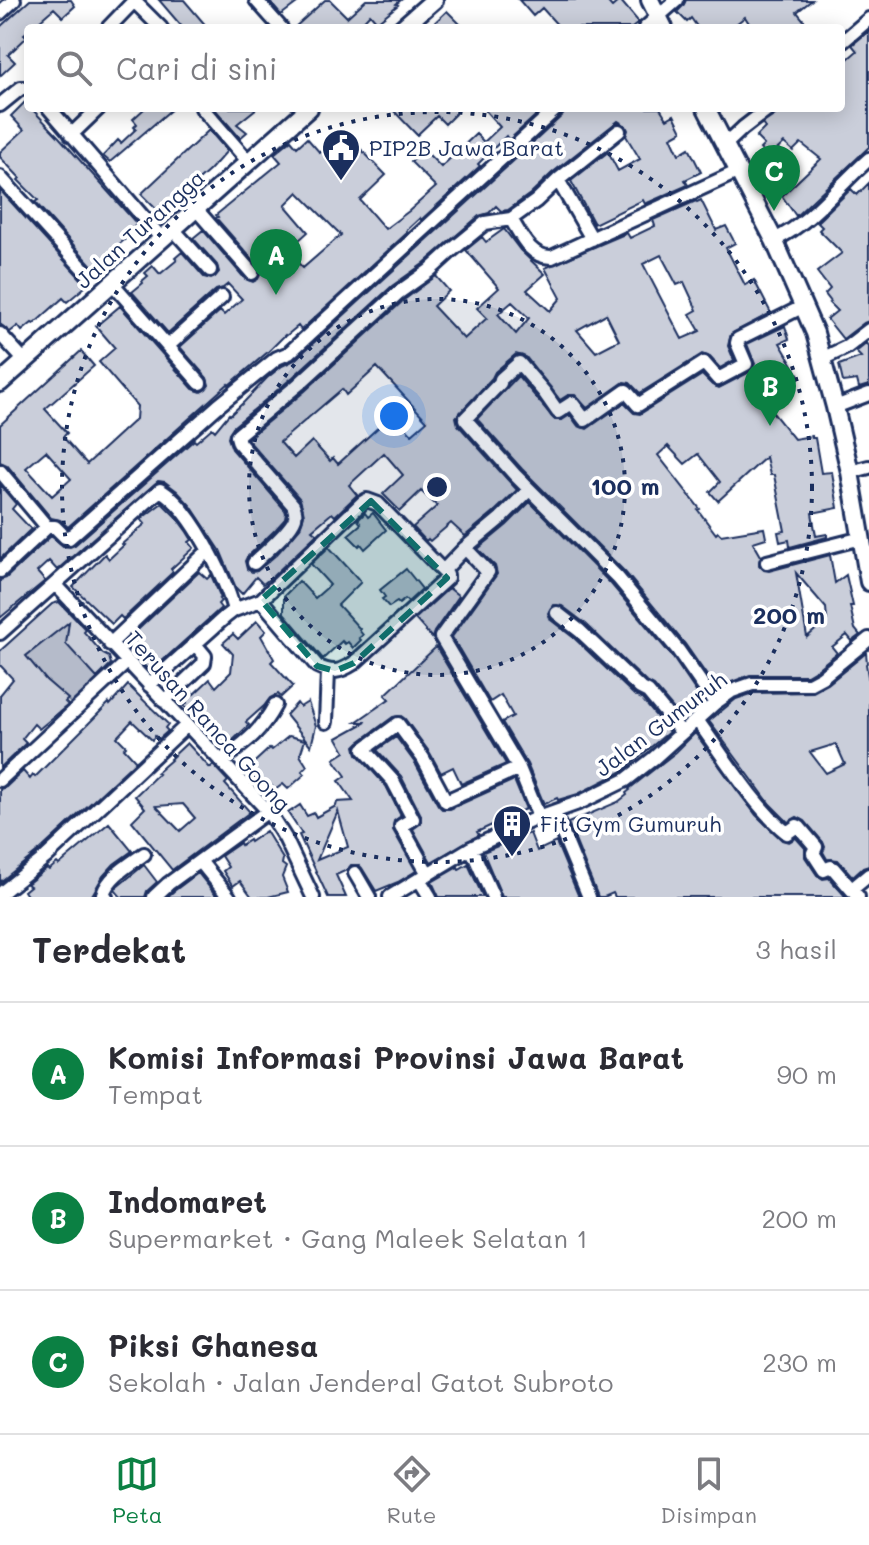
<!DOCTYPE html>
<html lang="id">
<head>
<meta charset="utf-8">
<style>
	body { margin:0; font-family:Mali,sans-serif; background:#f2f2f3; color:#2b2b33 }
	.you { position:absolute; left:394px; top:416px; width:28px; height:28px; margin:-20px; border:6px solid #fff; border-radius:50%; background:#1a73e8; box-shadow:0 0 0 12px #1a73e833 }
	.badge { display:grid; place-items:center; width:52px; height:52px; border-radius:50%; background:#0b8043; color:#fff; font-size:26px; font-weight:700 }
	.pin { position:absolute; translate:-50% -66px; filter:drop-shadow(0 2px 4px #0008) }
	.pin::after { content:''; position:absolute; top:42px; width:28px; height:24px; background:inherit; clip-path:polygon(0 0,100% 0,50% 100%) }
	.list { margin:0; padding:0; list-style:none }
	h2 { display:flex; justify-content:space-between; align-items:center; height:104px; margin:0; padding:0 32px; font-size:34px }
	h2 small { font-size:26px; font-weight:400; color:#7c7c81 }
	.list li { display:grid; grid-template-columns:52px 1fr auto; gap:24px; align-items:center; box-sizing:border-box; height:144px; padding:0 32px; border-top:2px solid #e1e1e2 }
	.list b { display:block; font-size:30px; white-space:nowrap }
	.list p { margin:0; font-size:26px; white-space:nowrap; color:#7c7c81 }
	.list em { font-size:26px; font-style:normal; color:#7c7c81 }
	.icon { flex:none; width:44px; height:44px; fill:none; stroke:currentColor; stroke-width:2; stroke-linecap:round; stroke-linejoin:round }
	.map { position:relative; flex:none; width:869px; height:897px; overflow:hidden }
	.search { position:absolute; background:#fff; box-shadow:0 4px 20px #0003; left:24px; right:24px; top:24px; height:88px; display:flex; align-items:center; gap:20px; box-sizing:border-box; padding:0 28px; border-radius:8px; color:#7c7c81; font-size:30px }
	.sheet { height:536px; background:#fff }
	nav { display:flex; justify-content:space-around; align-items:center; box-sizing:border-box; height:112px; border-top:2px solid #e1e1e2; background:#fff; font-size:22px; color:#7c7c81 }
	nav a { display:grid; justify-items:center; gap:4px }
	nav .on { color:#0b8043 }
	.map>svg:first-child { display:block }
</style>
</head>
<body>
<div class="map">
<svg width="869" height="897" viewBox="0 0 869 897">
	<rect width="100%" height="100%" fill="#fff"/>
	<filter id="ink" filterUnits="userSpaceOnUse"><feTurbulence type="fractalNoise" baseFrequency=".0125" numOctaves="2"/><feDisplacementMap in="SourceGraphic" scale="16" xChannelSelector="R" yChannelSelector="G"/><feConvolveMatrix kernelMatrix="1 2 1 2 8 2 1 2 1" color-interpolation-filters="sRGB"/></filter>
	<g filter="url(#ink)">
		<!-- water -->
		<path fill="#b5bbca" stroke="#77839f" stroke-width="2" d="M50 608 111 666 74 706 12 649Z"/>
		<!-- building -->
		<path fill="#caceda" stroke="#1b2f5e" stroke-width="2" fill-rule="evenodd" d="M30 0H71L75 6 63 17 54 8 31 28H28V31L24 34 27 37 8 55 15 62 0 76V27Z
			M159 0H184L208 28H183Z
			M268 0H301L281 15Z
			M325 0H330L347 17 366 0H401L396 4 398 5 377 22 370 14 357 28H294Z
			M519 0H606L612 7 620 0 637 20V24L632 28H560L542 8 533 16Z
			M686 0H812L797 12 810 28H752L745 17 731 28H698L691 18 687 22 677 12 683 6Z
			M447 11 464 28H429Z
			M869 31V147L796 216 782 196 821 159 801 143 793 151 784 143 768 158 760 149 764 145 756 137 765 128 762 124 775 115 778 108H841V65L857 51 852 45Z
			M25 102 28 108H31L59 137 137 224 128 233 130 235 115 248 122 255 103 271 99 267 96 270 35 202 38 200 18 180 20 178 0 157V152L24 130 11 116Z
			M145 108H173L110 162 103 156 118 140 121 143 136 129 134 127 137 124 133 119Z
			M214 108H257L237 124 247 132 240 138Z
			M391 108H461L445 124 437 116 417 135Z
			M483 108H544L509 140 506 136 478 164 480 166 421 220 420 218 406 231 407 233 301 330 298 326 286 336 285 335 269 351 229 385 228 384 68 527 60 520 51 518 7 465 0 462V425L81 351 94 366 45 409 67 433 63 437 87 464 136 419 137 406 99 362 115 348 96 326 120 306 193 389 201 392 206 389 209 385 207 378 180 347 220 311 224 315 242 299 228 284 223 288 216 290 168 333 132 292 143 283 142 281 148 276 145 273 153 266 160 274 177 260 175 258 182 252 204 277 211 279 215 277 219 272 217 265 193 238 203 230 245 279 253 282 258 279 261 272 259 267 216 218 218 217 216 215 281 162 274 154 291 140 297 147 307 138 320 153 324 150 331 157 350 138 386 175 360 200 385 229 409 211 436 187 411 162 424 150 441 167 476 134 484 142 500 127ZM298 192 341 235 303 268 287 251 308 232 285 205ZM46 451 71 479 52 496 26 468Z
			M566 108H660L667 119 674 115 682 131 671 137 679 154 689 148 701 172 685 180 688 185 645 204 643 200 594 224 571 181 608 152 618 171 640 159 626 136 628 130 626 126 618 121 552 173 530 194 508 210 501 211 496 206 489 213 479 216 423 264 392 286 293 377 233 427 229 433 228 438 232 449 285 510 286 513 285 519 276 529 247 557 245 561 247 569 252 572 257 571 277 554 300 528 304 515 300 499 247 439 305 391 404 300 436 276 449 291 433 306 464 339 487 318 477 308 499 288 466 250 482 237 486 242 504 229 520 250 545 274 527 290 550 311 561 298 545 268 627 233 630 238 655 226 653 220 696 201 697 202 701 200 716 230 726 226 735 243 726 248 745 285 754 280 771 313 731 334 728 346 734 360 720 368 710 357 702 354 640 393 630 383 624 382 587 408 575 395H568L560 400 526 357 516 354 495 372 492 378 456 417 458 425 517 490 495 511 465 536 451 523 430 541 428 539 426 541 413 527 437 506 421 491 400 511 383 494 403 475 384 453 349 485 357 495 335 516 332 513 312 530 317 534 273 576 263 584 256 577 242 594 236 588 220 550 191 506 177 491 165 482 158 481 57 570 49 561 37 572 45 581 0 618V580L6 578 51 536 63 546 70 547 75 545 194 440 196 442 212 428 215 431 229 414 230 415 244 402 267 378 282 366 295 360 521 154 563 115ZM661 255 677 285 684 282 697 310 690 314 700 331 682 339 643 264ZM512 302 529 318 516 334 498 314ZM606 314 619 340 596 352 577 330ZM377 367 427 421 412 434 393 414 338 464 333 458 330 461 312 441 294 458 280 442 342 389 346 395Z
			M209 130 227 151 210 170 161 214 141 194Z
			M869 183V321L864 323 843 339 827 319 837 311 829 303 831 302 825 294 830 289 817 272 842 253 819 230 822 227 817 222 851 189 857 195Z
			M0 190 83 281 81 283 85 287 67 302 63 298 34 324 32 323 22 331 18 326 10 332 0 324Z
			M785 326 789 339 780 343 800 377 765 403 794 439 812 436V438H815L821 473 832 472 838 508 812 513 816 536 827 534V537L790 547 789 540 780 542 778 532 785 531 774 475H770L766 457 718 501 710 492 720 482 698 454 685 464 668 446 658 455 700 509 698 510 716 534 718 532 721 535 764 528 766 538 753 542 761 556 759 565 764 570 769 571 830 555 835 583 846 575 853 606H850L855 629 860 635 852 641 847 635 832 647 837 653 817 669 807 675H750L729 683 717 690 685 644 625 572 522 469 477 419 518 376 555 420H562L570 415 578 426 587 429 624 403 634 413 640 414 702 375 712 385 719 388 750 372 755 364 747 344ZM796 573 826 608 827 620 807 637Z
			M867 343 869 346V385L859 388 857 380 843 382 839 365 861 357 856 352Z
			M0 485 16 504 12 509 31 529 0 559Z
			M530 502 611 584 671 655 703 702 683 720 654 686 645 681 586 624 562 606 553 605 548 613 551 620 574 638 634 695 642 699 669 732 621 772 578 794 558 800 557 798 544 804 527 764 502 722 513 716 501 695 490 702 452 637 497 574 495 566 478 549 507 525Z
			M162 503 176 517 187 532 192 540 189 542 194 548 171 569 173 572 123 619 120 616 112 624 73 587 105 554 109 559 124 545 122 544 145 524 141 519Z
			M365 513 368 517 373 513 386 530 365 549 361 544 359 546 348 535 361 524 358 520Z
			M329 547 361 582 338 605 360 629 359 630 363 635 359 638 361 640 353 648 348 642 345 644 342 641 323 659 284 613V596L299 581 315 598 330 585 311 564Z
			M406 569 422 589 408 602 405 599 399 604 397 602 389 607 382 599 385 597 380 590Z
			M199 572 207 579 211 575 221 598 219 599 221 601 218 604 221 608 150 672 124 643Z
			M449 588 459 596 434 632 432 638 415 619Z
			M59 602 86 630 84 632 103 654 109 657 111 664 97 678 66 644 69 622 26 656 46 680 68 699 65 702 68 705 39 729 34 724 22 739 26 743 0 768V695L13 679 0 665V651L52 604Z
			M257 621 266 631 261 636 274 659 271 662 293 686 281 697 278 694 270 698 264 706 246 722 249 725 231 742 228 740 223 745 184 706 187 703 184 699 192 692 194 694 210 679 216 687 231 672 233 654 223 643 233 634 238 639Z
			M436 647 506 764 461 784 453 767 441 773 430 753 405 719 401 716 393 717 359 742 355 746 357 754 386 786 401 816 394 821 393 830 416 871 398 882 376 891 362 868 359 865H351L347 870 336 875 346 897H328L299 835 302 834 288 813 300 805 307 816 314 813 316 817 336 806 337 802 353 801 339 781 346 776 334 759 345 752 337 738 366 722H356L389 699 385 695ZM338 811 348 847 317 860Z
			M866 653 867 663 866 664 869 682V866L863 868 853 877 838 860 827 859 823 852 825 847 823 842 805 821 797 817 788 822 770 804 709 721 736 699 754 693 813 692 828 684ZM836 744 845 764 826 773 810 752Z
			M128 685 168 724 165 728 168 731 159 739 155 736 152 740 132 721 117 737 126 746 124 748 136 761 40 850 0 882V789L6 787 23 771 30 779 33 775 35 777 109 703 110 705Z
			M308 702 316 726 311 746 286 715 297 703 300 707Z
			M695 733 756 815 782 840 789 842 796 838 805 848V857L817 875 823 879 829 878 846 897H615L613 893 604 897H598L568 823 618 802 627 795 626 793 630 790 629 789 676 752Z
			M289 736 305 740 300 755 307 766 302 771 305 774 288 789 283 784 275 790 270 784 267 786 260 779 257 781 247 769 270 748 272 750Z
			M396 737 415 763 438 805 442 809H450L514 780 526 809 504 817 505 819 477 832 479 835 431 862 413 829 421 823V815L401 776 377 750Z
			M187 743 210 768 213 765 228 781 225 784 250 812 172 870 132 821 145 808 135 796 158 774 156 773 171 760 170 759ZM183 804 195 818 180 831 156 806Z
			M109 823 132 851 114 864 103 876 91 897H28L24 891 30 886 27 884 47 868 49 870 57 863 59 865Z
			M266 831 283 859 282 864 286 867 282 877 288 892 268 897H252L240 881 233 886 223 871 228 867 221 856 240 843 241 845 249 840 250 842Z
			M530 833 537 851 556 842 579 897H502L483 852Z
			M468 864 483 897H439L432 882 458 867 459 869Z
			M144 865 157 882 147 891 145 897H121L115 890 117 887Z
			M198 873 217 897H167L174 891Z"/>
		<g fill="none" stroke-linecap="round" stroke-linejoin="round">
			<defs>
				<path id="minor" d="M256 0 281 28
					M0 13 14 0
					M108 28 134 1 161 28
					M645 28 677 0
					M841 43 869 19
					M0 105 21 88H28
					M49 108 162 239
					M202 108 248 161
					M71 135 99 108
					M726 144 743 128 769 108
					M0 177 88 274
					M558 180 592 239
					M196 209 252 273
					M511 219C521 235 530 258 552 257L739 171
					M173 229 210 270
					M774 240C811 223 838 186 869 159
					M112 283 200 383
					M0 334 25 361
					M168 346 222 297
					M822 359 847 347 869 330
					M835 407 869 394
					M0 471 47 527 0 571
					M850 472 869 467
					M529 490 501 518 465 548 488 572 441 637 519 768 539 817
					M367 500 378 504 443 571 447 575V578L354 663C340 672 333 674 317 666L261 600 362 503Z
					M47 527H55L65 537 69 538 218 406 277 358 289 353 557 108
					M767 562 862 538
					M254 563C264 553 291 531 295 518 296 512 295 510 293 505L239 443 237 436 239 434 299 384 398 293 429 271 452 250 485 223 511 219 536 201 558 180 619 131
					M443 571 465 548
					M55 584 268 811 285 838 313 897
					M557 613 580 631 640 688 648 692 682 733
					M0 633 160 490C191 507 225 577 234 610
					M110 644 209 550
					M149 685 225 617 234 610 261 600
					M164 701 204 663 205 656 195 644
					M715 703 678 650 618 578 515 475 465 419 500 383 501 379 519 363 544 392 558 412 572 403 585 420 626 391 638 405 704 363 718 379 746 364 737 343 738 339 804 306
					M697 720C722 754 755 808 787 833L797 826 799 827 816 847 813 853 824 870 831 867 833 868 858 897
					M326 722 328 671
					M221 761C246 742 260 733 275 705
					M0 780 127 662
					M554 813 589 897
					M471 848 493 897
					M200 861 229 897
					M355 873 369 897
					M428 874 401 826 413 819 393 781 364 749 398 724 423 758 446 801 519 768
					M419 879 430 897
					M852 889 869 875
					M0 894 46 857 187 725
					M106 897 103 894C109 876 129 865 144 854
					M154 897 168 884 268 811
					M390 897 471 848 539 817 581 802 626 780 654 758 715 703 732 691 752 684H809L822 677 869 639"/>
				<path id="major" d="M650 0 664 28
					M402 28 434 0
					M706 108 774 240 815 333 835 407 850 472 869 582
					M0 383 309 108"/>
			</defs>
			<!-- minor casing -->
			<use href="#minor" stroke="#1b2f5e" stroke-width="18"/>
			<!-- major casing -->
			<use href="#major" stroke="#1b2f5e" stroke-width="22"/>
			<!-- minor -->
			<use href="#minor" stroke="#fff" stroke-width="12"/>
			<!-- major -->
			<use href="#major" stroke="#fff" stroke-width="16"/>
		</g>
	</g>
	<!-- marked area -->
	<path fill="#0f766e" fill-opacity="0.2" stroke="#0f766e" stroke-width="6" stroke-dasharray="16 10" stroke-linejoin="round" d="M371 501 447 578 354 663 335 671 317 666 261 600Z"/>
	<!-- distance rings -->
	<circle cx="437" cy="487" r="188" fill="#1b2f5e" fill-opacity=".12"/>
	<g fill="none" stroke="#1b2f5e" stroke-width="4" stroke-dasharray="4 8">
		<circle cx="437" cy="487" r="188"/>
		<circle cx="437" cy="487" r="375"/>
	</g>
	<!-- icons -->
	<defs>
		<symbol id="civic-pin" viewBox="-11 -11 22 30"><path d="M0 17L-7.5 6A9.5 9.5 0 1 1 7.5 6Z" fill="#1b2f5e" stroke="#fff"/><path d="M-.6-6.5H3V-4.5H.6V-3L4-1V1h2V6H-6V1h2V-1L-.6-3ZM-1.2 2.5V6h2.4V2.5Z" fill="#fff"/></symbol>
		<symbol id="building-pin" viewBox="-11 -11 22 30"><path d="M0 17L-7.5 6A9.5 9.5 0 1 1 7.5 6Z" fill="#1b2f5e" stroke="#fff"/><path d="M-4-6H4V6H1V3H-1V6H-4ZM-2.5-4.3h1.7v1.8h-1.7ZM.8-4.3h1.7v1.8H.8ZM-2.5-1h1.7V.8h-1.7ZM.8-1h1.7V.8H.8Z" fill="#fff"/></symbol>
	</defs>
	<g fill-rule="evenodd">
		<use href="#civic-pin" x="319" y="126" width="44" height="60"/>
		<use href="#building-pin" x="490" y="802" width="44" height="60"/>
	</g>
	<g text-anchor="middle" stroke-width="7" stroke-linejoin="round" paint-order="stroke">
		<!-- poi labels -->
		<g font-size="22" fill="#1b2f5e" stroke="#fff" text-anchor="start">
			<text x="369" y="156">PIP2B Jawa Barat</text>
			<text x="540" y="832">Fit Gym Gumuruh</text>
		</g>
		<!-- street labels -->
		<g font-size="22" fill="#1b2f5e" stroke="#fff">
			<text transform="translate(140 229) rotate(-42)" y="8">Jalan Turangga</text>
			<text transform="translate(208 721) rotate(48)" y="8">Terusan Ranca Goong</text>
			<text transform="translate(661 724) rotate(-37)" y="8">Jalan Gumuruh</text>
		</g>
	</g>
	<circle cx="437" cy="487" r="12" fill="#1b2f5e" stroke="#fff" stroke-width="4"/>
	<g font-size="24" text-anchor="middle" font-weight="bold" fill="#1b2f5e" stroke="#fff" stroke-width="7" stroke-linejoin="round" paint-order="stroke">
		<text x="625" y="495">100 m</text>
		<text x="789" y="624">200 m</text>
	</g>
</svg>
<div class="you"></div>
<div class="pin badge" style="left:276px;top:295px">A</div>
<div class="pin badge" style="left:770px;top:426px">B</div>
<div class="pin badge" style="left:774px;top:211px">C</div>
<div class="search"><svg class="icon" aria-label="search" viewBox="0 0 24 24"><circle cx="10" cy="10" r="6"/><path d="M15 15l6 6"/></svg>Cari di sini</div>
</div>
<section class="sheet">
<h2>Terdekat<small>3 hasil</small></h2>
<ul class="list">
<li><span class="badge">A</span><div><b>Komisi Informasi Provinsi Jawa Barat</b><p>Tempat</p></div><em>90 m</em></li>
<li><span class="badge">B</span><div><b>Indomaret</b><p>Supermarket · Gang Maleek Selatan 1</p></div><em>200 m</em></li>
<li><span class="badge">C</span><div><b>Piksi Ghanesa</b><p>Sekolah · Jalan Jenderal Gatot Subroto</p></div><em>230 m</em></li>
</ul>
</section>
<nav>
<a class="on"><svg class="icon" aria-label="map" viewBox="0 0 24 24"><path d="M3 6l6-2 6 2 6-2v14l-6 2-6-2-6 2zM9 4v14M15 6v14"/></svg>Peta</a>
<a><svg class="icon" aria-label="directions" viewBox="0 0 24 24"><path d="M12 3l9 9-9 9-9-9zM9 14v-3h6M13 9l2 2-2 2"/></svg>Rute</a>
<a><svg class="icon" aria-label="saved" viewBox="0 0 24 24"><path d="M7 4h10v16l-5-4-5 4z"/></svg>Disimpan</a>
</nav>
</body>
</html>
